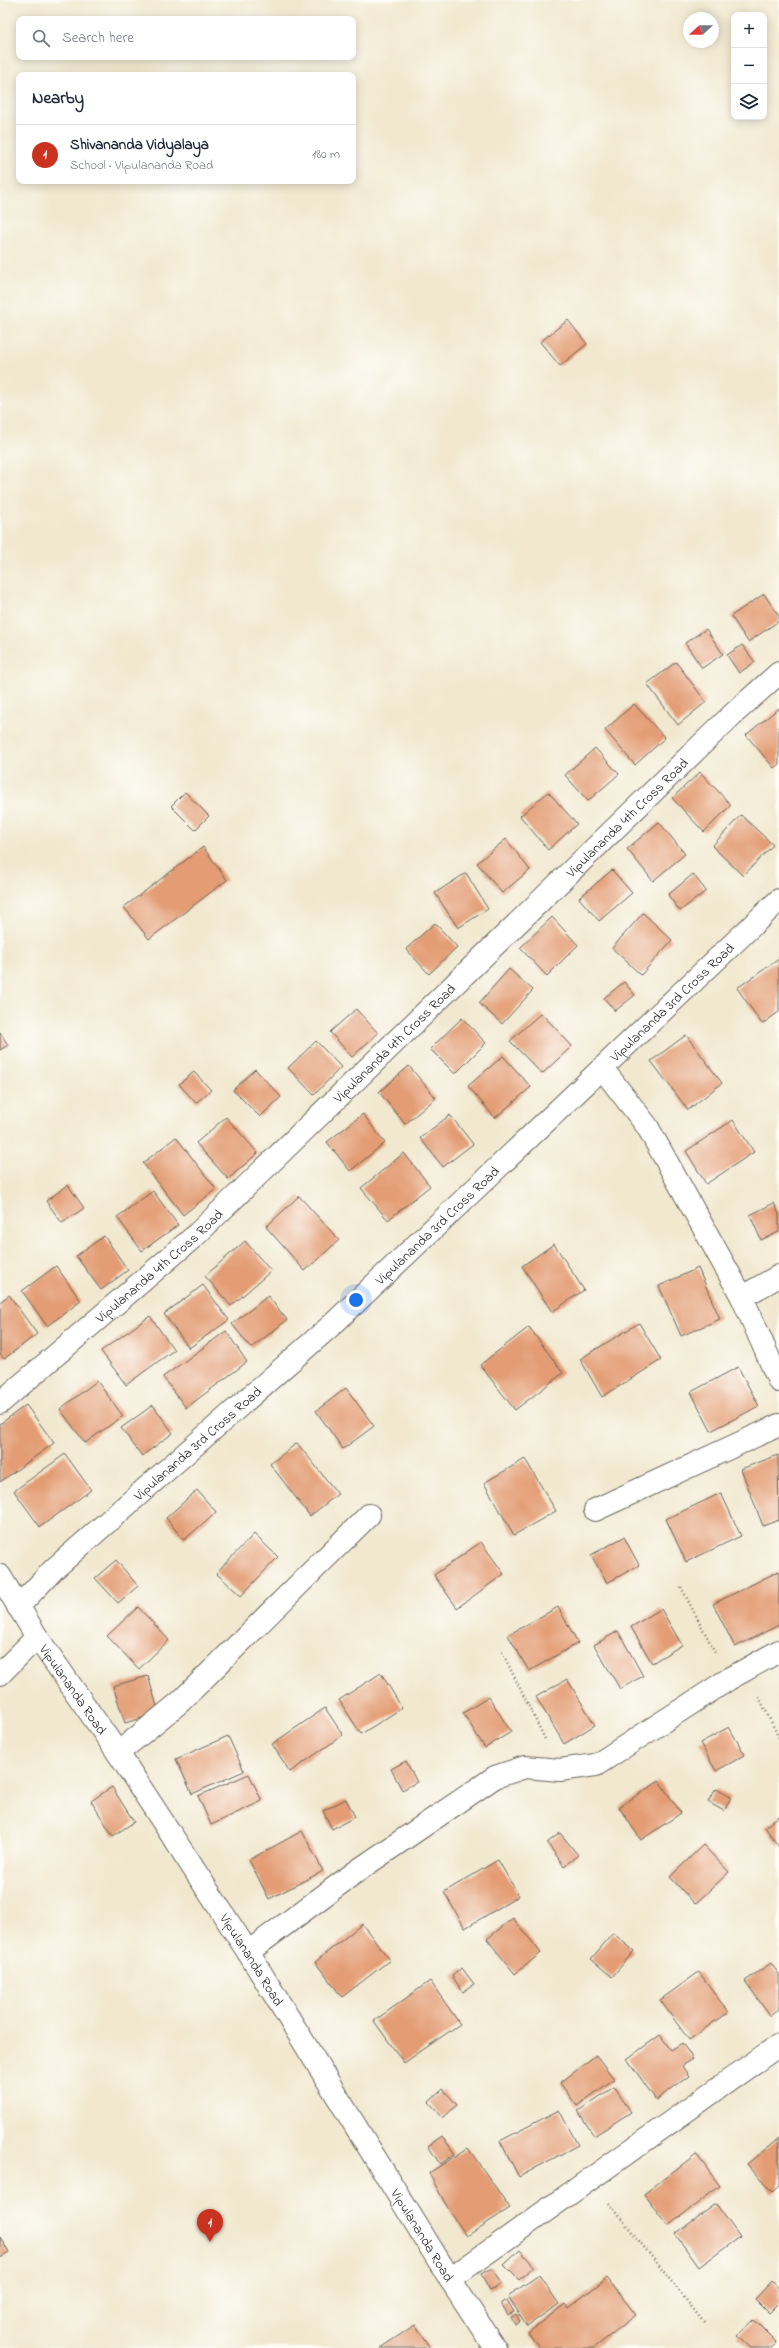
<!DOCTYPE html>
<html lang="en">
<head>
<meta charset="utf-8">
<style>
	body { margin:0; font-family:"Indie Flower",sans-serif; background:#f6f6f7; color:#1f2937 }
	.controls { position:absolute; right:12px; top:12px; display:grid; overflow:hidden; border-radius:8px; box-shadow:0 2px 10px #0003 }
	.controls button { width:36px; height:36px; display:grid; place-items:center; padding:0; border:0; border-bottom:1px solid #e0e1e3; background:#fff; color:#1f2937; font:20px sans-serif }
	.compass { position:absolute; left:683px; top:12px; width:36px; height:36px; border-radius:50%; background:#fff; box-shadow:0 2px 10px #0003; rotate:249deg }
	.you { position:absolute; left:356px; top:1300px; width:14px; height:14px; margin:-10px; border:3px solid #fff; border-radius:50%; background:#1a73e8; box-shadow:0 0 0 6px #1a73e833 }
	.badge { display:grid; place-items:center; width:26px; height:26px; border-radius:50%; background:#c8321e; color:#fff; font-size:13px; font-weight:700 }
	.pin { position:absolute; translate:-50% -33px; filter:drop-shadow(0 1px 2px #0008) }
	.pin::after { content:''; position:absolute; top:21px; width:14px; height:12px; background:inherit; clip-path:polygon(0 0,100% 0,50% 100%) }
	.list { margin:0; padding:0; list-style:none }
	h2 { display:flex; justify-content:space-between; align-items:center; height:52px; margin:0; padding:0 16px; font-size:17px }
	h2 small { font-size:13px; font-weight:400; color:#747a83 }
	.list li { display:grid; grid-template-columns:26px 1fr auto; gap:12px; align-items:center; box-sizing:border-box; height:60px; padding:0 16px; border-top:1px solid #e0e1e3 }
	.list b { display:block; font-size:15px; white-space:nowrap }
	.list p { margin:0; font-size:13px; white-space:nowrap; color:#747a83 }
	.list em { font-size:13px; font-style:normal; color:#747a83 }
	.icon { flex:none; width:22px; height:22px; fill:none; stroke:currentColor; stroke-width:2; stroke-linecap:round; stroke-linejoin:round }
	.map { position:relative; flex:none; width:779px; height:2348px; overflow:hidden }
	.search { position:absolute; background:#fff; box-shadow:0 2px 10px #0003; left:16px; top:16px; width:340px; height:44px; display:flex; align-items:center; gap:10px; box-sizing:border-box; padding:0 14px; border-radius:8px; color:#747a83; font-size:15px }
	.panel { position:absolute; background:#fff; box-shadow:0 2px 10px #0003; left:16px; top:72px; width:340px; height:112px; border-radius:8px }
	.map>svg:first-child { display:block }
</style>
</head>
<body>
<div class="map">
<svg width="779" height="2348" viewBox="0 0 779 2348">
	<rect width="100%" height="100%" fill="#fdfcf7"/>
	<filter id="ink" filterUnits="userSpaceOnUse"><feTurbulence type="fractalNoise" baseFrequency=".025" numOctaves="2"/><feDisplacementMap in="SourceGraphic" scale="8" xChannelSelector="R" yChannelSelector="G"/><feConvolveMatrix kernelMatrix="1 2 1 2 8 2 1 2 1" color-interpolation-filters="sRGB"/></filter>
	<filter id="wash" filterUnits="userSpaceOnUse"><feTurbulence type="fractalNoise" baseFrequency=".012" numOctaves="4" result="noise"/><feDisplacementMap in="SourceGraphic" scale="16" xChannelSelector="R" yChannelSelector="G"/><feGaussianBlur stdDeviation="0.9" result="paint"/><feColorMatrix in="noise" values="0 0 0 0 0 0 0 0 0 0 0 0 0 0 0 0 0 1.4 0 .05"/><feComposite in="paint" operator="in"/></filter>
	<g filter="url(#wash)">
		<rect width="100%" height="100%" fill="#f1e8cf"/>
		<g id="blocks">
			<!-- building -->
			<path fill="#e39c73" d="M568 320 587 344 560 366 540 342Z
				M764 594 779 616V621L748 642 731 616Z
				M706 629 723 654 702 668 685 643Z
				M742 645 755 662 739 673 727 655Z
				M676 662 706 702 678 725 647 684Z
				M634 704 665 738 635 765 605 730Z
				M779 708V764L774 768 746 735Z
				M595 748 619 774 588 801 565 775Z
				M700 772 731 805 704 832 672 798Z
				M185 792 209 816 195 830 171 806Z
				M548 792 577 824 548 850 520 816Z
				M741 815 773 845 743 876 712 846Z
				M659 822 685 854 653 881 627 849Z
				M506 839 530 870 502 893 477 863Z
				M203 847 227 880 149 939 124 907Z
				M612 870 632 893 599 921 579 898Z
				M466 873 488 909 458 928 435 893Z
				M693 874 706 891 680 911 668 895Z
				M643 913 672 940 641 975 612 948Z
				M552 917 578 945 547 976 520 948Z
				M435 923 457 947 429 974 406 949Z
				M779 959V1012L762 1024 737 988Z
				M509 969 533 990 502 1024 479 1003Z
				M624 982 635 995 615 1011 604 998Z
				M356 1009 378 1033 352 1057 330 1032Z
				M541 1013 572 1046 542 1074 510 1041Z
				M462 1018 486 1043 455 1074 430 1049Z
				M0 1032 8 1045 0 1050Z
				M686 1035 722 1083 688 1110 651 1061Z
				M316 1041 341 1067 314 1095 288 1068Z
				M503 1056 531 1087 495 1118 468 1086Z
				M409 1066 436 1098 405 1124 379 1092Z
				M255 1069 281 1097 260 1117 233 1090Z
				M194 1072 211 1090 196 1103 179 1084Z
				M363 1114 385 1143 350 1171 327 1142Z
				M450 1115 473 1144 443 1167 420 1138Z
				M226 1117 258 1153 228 1179 196 1143Z
				M733 1120 754 1152 706 1184 686 1151Z
				M176 1137 216 1189 183 1215 143 1163Z
				M404 1153 430 1186 388 1220 361 1188Z
				M68 1185 84 1208 62 1223 46 1201Z
				M153 1191 178 1225 142 1251 117 1217Z
				M299 1196 339 1240 305 1271 266 1227Z
				M774 1203 779 1214V1232L761 1240 750 1215Z
				M104 1236 128 1270 101 1290 76 1256Z
				M245 1241 271 1271 231 1306 205 1276Z
				M554 1244 584 1290 552 1312 522 1266Z
				M56 1266 81 1301 47 1326 22 1291Z
				M698 1268 720 1319 681 1336 659 1286Z
				M203 1285 229 1320 189 1348 164 1314Z
				M9 1295 37 1334 4 1359 0 1354V1302Z
				M268 1296 287 1320 251 1348 232 1324Z
				M150 1316 174 1350 126 1385 101 1351Z
				M639 1323 661 1360 602 1397 580 1359Z
				M529 1327 563 1373 515 1410 480 1365Z
				M226 1331 247 1362 186 1408 163 1377Z
				M738 1367 759 1406 711 1431 691 1392Z
				M97 1381 123 1416 85 1443 60 1409Z
				M346 1388 374 1426 343 1449 316 1411Z
				M26 1405 54 1443 0 1482V1424Z
				M153 1405 173 1433 142 1456 121 1428Z
				M297 1443 338 1494 310 1516 270 1464Z
				M65 1454 91 1490 40 1527 14 1491Z
				M778 1455 779 1520 763 1526 741 1469Z
				M525 1459 556 1511 514 1535 484 1483Z
				M197 1490 216 1512 184 1540 166 1518Z
				M721 1493 741 1536 686 1562 666 1519Z
				M254 1534 278 1557 241 1596 216 1573Z
				M624 1537 639 1565 607 1583 591 1555Z
				M481 1542 504 1574 457 1608 434 1575Z
				M116 1560 138 1586 118 1603 95 1578Z
				M779 1571V1625L735 1647 713 1604Z
				M138 1607 169 1640 139 1669 107 1636Z
				M558 1607 578 1643 529 1671 508 1635Z
				M661 1609 682 1645 652 1663 631 1627Z
				M618 1631 643 1676 620 1689 594 1645Z
				M381 1673 402 1708 361 1734 339 1700Z
				M148 1676 159 1713 125 1723 113 1686Z
				M567 1679 595 1725 564 1744 536 1697Z
				M489 1697 511 1732 485 1748 463 1713Z
				M325 1708 343 1735 290 1772 272 1744Z
				M729 1727 745 1755 716 1771 700 1743Z
				M228 1736 244 1771 192 1794 176 1759Z
				M406 1761 417 1782 402 1790 391 1769Z
				M249 1774 262 1801 211 1825 198 1796Z
				M659 1781 681 1813 641 1840 619 1807Z
				M112 1787 134 1822 113 1836 91 1801Z
				M716 1789 731 1797 724 1811 708 1802Z
				M346 1799 355 1817 332 1829 323 1811Z
				M779 1816V1847L765 1827Z
				M302 1831 323 1871 269 1899 249 1860Z
				M560 1833 578 1855 564 1866 547 1843Z
				M703 1845 729 1872 695 1904 670 1877Z
				M498 1860 519 1896 465 1928 444 1892Z
				M513 1918 541 1953 515 1974 487 1939Z
				M362 1924 390 1960 342 1997 315 1962Z
				M613 1933 634 1951 612 1977 591 1959Z
				M771 1963 779 1974V2009L770 2016 745 1981Z
				M462 1968 474 1984 463 1992 452 1976Z
				M699 1972 728 2012 689 2040 660 2000Z
				M430 1981 460 2024 404 2063 374 2021Z
				M660 2035 671 2050 682 2043 693 2059 682 2066 689 2076 656 2100 627 2059Z
				M596 2055 614 2079 577 2106 560 2083Z
				M614 2087 631 2112 594 2136 578 2111Z
				M443 2089 457 2105 443 2118 429 2102Z
				M559 2110 578 2145 519 2177 500 2141Z
				M442 2136 455 2154 440 2164 428 2146Z
				M779 2138V2187L772 2193 747 2164Z
				M468 2148 510 2208 467 2236 450 2212 429 2173Z
				M696 2154 720 2186 668 2226 644 2194Z
				M716 2204 740 2237 699 2267 675 2234Z
				M0 2237 9 2253 0 2258Z
				M520 2250 534 2266 519 2280 504 2265Z
				M492 2268 501 2284 490 2290 481 2274Z
				M539 2275 559 2304 527 2326 508 2296Z
				M607 2278 636 2315 594 2348H540L528 2333 565 2304 568 2308Z
				M772 2281 779 2289V2303L769 2313 755 2299Z
				M507 2300 514 2312 508 2315 501 2303Z
				M516 2314 520 2321 515 2325 511 2317Z
				M754 2320 777 2343 771 2348H750L737 2336Z
				M415 2325 430 2348H380Z"/>
		</g>
	</g>
	<g filter="url(#ink)">
		<use href="#blocks" fill-opacity="0" stroke="#67635b" stroke-width="1"/>
		<g fill="none" stroke-linecap="round" stroke-linejoin="round">
			<defs>
				<g id="minor">
					<path d="M602 1068 647 1126 742 1297 779 1381"/>
					<path d="M742 1297 779 1276"/>
					<path id="s1" d="M0 1403 196 1235 732 715 779 673"/>
					<path d="M595 1510 779 1425"/>
					<path id="s2" d="M0 1576 37 1637 118 1753 248 1952 450 2279 495 2348"/>
					<path id="s3" d="M18 1607 54 1569 334 1323 779 900"/>
					<path d="M0 1674 37 1637"/>
					<path d="M118 1753 180 1702 369 1515"/>
					<path d="M248 1952 357 1871 495 1777 525 1767 560 1770 596 1765 729 1679 779 1651"/>
					<path d="M450 2279 779 2045"/>
				</g>
			</defs>
			<!-- minor casing -->
			<use href="#minor" stroke="#67635b" stroke-width="24"/>
			<!-- path -->
			<path stroke="#67635b" stroke-width="2.5" stroke-dasharray="1 3" stroke-linecap="butt" d="M681 1587 715 1652
				M502 1652 545 1739
				M759 1697 779 1738
				M609 2203 706 2325"/>
			<!-- minor -->
			<use href="#minor" stroke="#fff" stroke-width="22"/>
		</g>
	</g>
	<g text-anchor="middle" stroke-width="3" stroke-linejoin="round" paint-order="stroke">
		<!-- street labels -->
		<g font-size="14" fill="#1c1c1c" stroke="#fdfcf7">
			<text dy="5" stroke="none"><textPath href="#s1" startOffset="858">Vipulananda 4th Cross Road</textPath></text>
			<text dy="5" stroke="none"><textPath href="#s3" startOffset="891">Vipulananda 3rd Cross Road</textPath></text>
			<text dy="5" stroke="none"><textPath href="#s1" startOffset="534">Vipulananda 4th Cross Road</textPath></text>
			<text dy="5" stroke="none"><textPath href="#s3" startOffset="567">Vipulananda 3rd Cross Road</textPath></text>
			<text dy="5" stroke="none"><textPath href="#s1" startOffset="210">Vipulananda 4th Cross Road</textPath></text>
			<text dy="5" stroke="none"><textPath href="#s3" startOffset="243">Vipulananda 3rd Cross Road</textPath></text>
			<text dy="5" stroke="none"><textPath href="#s2" startOffset="135">Vipulananda Road</textPath></text>
			<text dy="5" stroke="none"><textPath href="#s2" startOffset="459">Vipulananda Road</textPath></text>
			<text dy="5" stroke="none"><textPath href="#s2" startOffset="783">Vipulananda Road</textPath></text>
		</g>
	</g>
</svg>
<div class="controls">
<button>+</button>
<button>−</button>
<button><svg class="icon" aria-label="layers" viewBox="0 0 24 24"><path d="M12 4l9 5-9 5-9-5zM3 14l9 5 9-5"/></svg></button>
</div>
<svg class="compass" viewBox="-18 -18 36 36"><path d="M0-13l5 13h-10z" fill="#e53935"/><path d="M0 13l5-13h-10z" fill="#747a83"/></svg>
<div class="you"></div>
<div class="pin badge" style="left:210px;top:2242px">1</div>
<div class="search"><svg class="icon" aria-label="search" viewBox="0 0 24 24"><circle cx="10" cy="10" r="6"/><path d="M15 15l6 6"/></svg>Search here</div>
<section class="panel">
<h2>Nearby<small></small></h2>
<ul class="list">
<li><span class="badge">1</span><div><b>Shivananda Vidyalaya</b><p>School · Vipulananda Road</p></div><em>180 m</em></li>
</ul>
</section>
</div>
</body>
</html>
